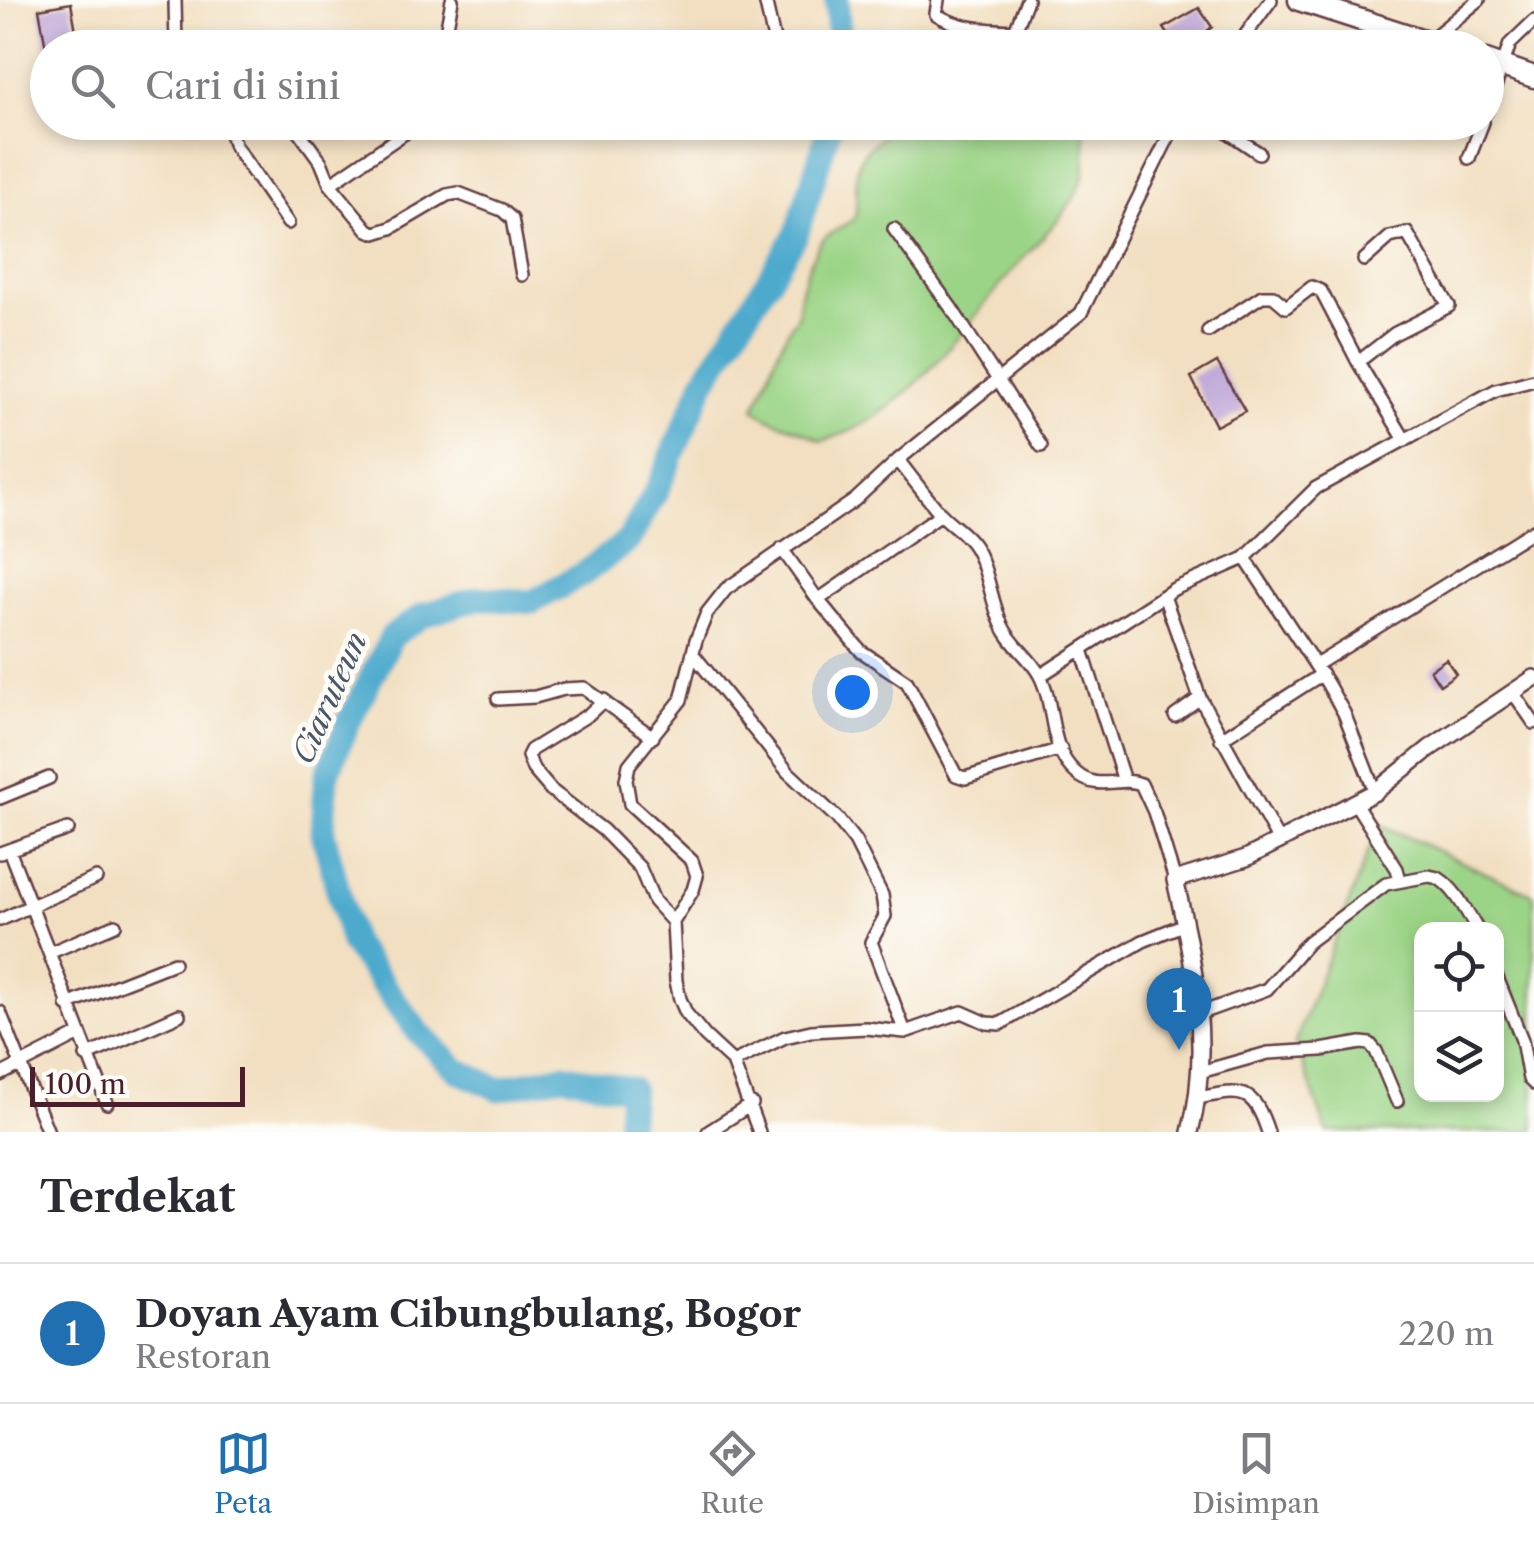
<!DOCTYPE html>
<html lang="id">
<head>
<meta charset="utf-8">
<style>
	body { margin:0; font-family:"Libre Caslon Text",serif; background:#f7f7f7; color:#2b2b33 }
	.controls { position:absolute; right:30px; bottom:30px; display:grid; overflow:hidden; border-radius:20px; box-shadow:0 5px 15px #0003 }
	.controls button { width:90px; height:90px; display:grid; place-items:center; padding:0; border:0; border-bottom:2px solid #e1e1e2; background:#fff; color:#2b2b33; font:50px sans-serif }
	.scale { position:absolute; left:30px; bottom:25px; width:215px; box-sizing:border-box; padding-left:10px; border:5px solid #4a1f2b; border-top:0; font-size:28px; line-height:35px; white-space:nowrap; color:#4a1f2b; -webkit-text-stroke:8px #fdfcf7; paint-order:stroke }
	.you { position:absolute; left:852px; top:692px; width:35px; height:35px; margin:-25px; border:8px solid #fff; border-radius:50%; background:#1a73e8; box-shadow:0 0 0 15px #1a73e833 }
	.badge { display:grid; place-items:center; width:65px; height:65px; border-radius:50%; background:#1f6fb2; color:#fff; font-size:32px; font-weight:700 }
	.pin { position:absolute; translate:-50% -82px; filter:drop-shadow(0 2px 5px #0008) }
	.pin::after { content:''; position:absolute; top:52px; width:35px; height:30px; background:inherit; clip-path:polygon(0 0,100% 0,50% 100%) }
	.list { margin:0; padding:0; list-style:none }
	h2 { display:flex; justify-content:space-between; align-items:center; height:130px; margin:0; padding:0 40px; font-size:42px }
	h2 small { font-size:32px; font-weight:400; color:#7c7c81 }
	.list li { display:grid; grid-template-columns:65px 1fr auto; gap:30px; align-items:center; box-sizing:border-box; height:140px; padding:0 40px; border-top:2px solid #e1e1e2 }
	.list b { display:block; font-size:38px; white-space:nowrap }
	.list p { margin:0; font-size:32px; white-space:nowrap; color:#7c7c81 }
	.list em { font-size:32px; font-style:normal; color:#7c7c81 }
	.icon { flex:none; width:55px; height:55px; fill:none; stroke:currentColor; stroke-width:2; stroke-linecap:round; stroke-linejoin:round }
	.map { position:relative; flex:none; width:1534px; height:1132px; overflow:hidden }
	.search { position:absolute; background:#fff; box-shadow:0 5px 15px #0003; left:30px; right:30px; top:30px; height:110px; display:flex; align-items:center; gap:25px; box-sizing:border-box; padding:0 35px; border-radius:55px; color:#7c7c81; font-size:38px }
	.sheet { height:270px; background:#fff }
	nav { display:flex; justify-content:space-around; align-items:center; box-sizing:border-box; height:140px; border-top:2px solid #e1e1e2; background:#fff; font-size:28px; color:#7c7c81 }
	nav a { display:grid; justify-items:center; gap:5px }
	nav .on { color:#1f6fb2 }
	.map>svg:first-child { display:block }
</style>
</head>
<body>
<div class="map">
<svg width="1534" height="1132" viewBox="0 0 1534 1132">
	<rect width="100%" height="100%" fill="#fdfcf7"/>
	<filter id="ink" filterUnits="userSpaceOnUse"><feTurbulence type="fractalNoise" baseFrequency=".01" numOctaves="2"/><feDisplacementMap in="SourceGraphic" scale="20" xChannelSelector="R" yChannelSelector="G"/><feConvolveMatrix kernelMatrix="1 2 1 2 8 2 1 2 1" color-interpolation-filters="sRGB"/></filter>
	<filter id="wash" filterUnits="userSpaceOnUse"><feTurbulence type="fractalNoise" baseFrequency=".0048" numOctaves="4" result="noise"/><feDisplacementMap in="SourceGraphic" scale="40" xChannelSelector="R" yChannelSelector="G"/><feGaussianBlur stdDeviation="2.25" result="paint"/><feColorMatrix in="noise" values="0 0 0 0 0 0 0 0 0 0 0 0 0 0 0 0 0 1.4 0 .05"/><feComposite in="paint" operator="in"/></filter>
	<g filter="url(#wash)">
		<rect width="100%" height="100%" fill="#f2dfc1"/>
		<!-- green -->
		<path fill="#9bd486" stroke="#727a58" stroke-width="2.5" fill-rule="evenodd" d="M893 123H1087L1084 129C1085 147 1088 167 1081 183 1068 213 1046 233 1025 256 969 318 908 421 821 441 799 426 774 425 754 409 770 378 778 341 798 315 796 298 812 248 826 237 835 230 846 225 855 218 859 201 853 175 860 160 866 146 884 138 893 123Z
			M1379 824 1534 895V1132H1327L1295 1043ZM1422 929H1496V1094H1422Z"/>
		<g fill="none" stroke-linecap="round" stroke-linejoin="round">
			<!-- river -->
			<path stroke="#4eaacd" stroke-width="25" d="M837 0 839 48
				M628 1132 631 1089 563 1075 499 1089 457 1070 418 1032 352 943 323 833 326 777 348 723 392 636 423 615 479 598 532 602 583 574 628 541 656 492 705 380 796 235 831 122"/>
		</g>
		<g id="blocks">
			<!-- building -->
			<path fill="#c2abd9" d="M71 3 79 48H46L39 9Z
				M1199 8 1212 27 1187 48H1177L1164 28Z
				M1217 362 1245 411 1216 426 1191 377Z
				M1446 659 1456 674 1440 685 1430 670Z"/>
		</g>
	</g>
	<g filter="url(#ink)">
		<use href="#blocks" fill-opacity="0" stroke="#633c42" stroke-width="2.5"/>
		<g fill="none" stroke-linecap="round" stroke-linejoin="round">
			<defs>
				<path id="street" d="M175 0 176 48
					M765 0 776 48
					M938 0 936 14C958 29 989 30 1015 31L1027 0
					M1429 41 1479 0
					M443 48 452 0
					M1236 48 1271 0
					M1486 112 1510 44 1534 21
					M232 122 231 135 235 146 288 223
					M292 122 321 162 330 184 368 230 375 233 391 228 447 195 458 193 502 210 512 219 522 275
					M1213 122 1259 153
					M1469 158 1483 122
					M330 184 421 122
					M894 229 952 309 1041 446
					M1208 331 1262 296H1273L1286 307 1312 287 1321 291 1358 362 1405 440
					M1358 362 1394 334 1449 306 1407 233 1390 237 1364 260
					M898 460C912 478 926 497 941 514 951 525 966 533 974 546 989 570 990 599 1002 625 1010 644 1029 656 1039 674 1056 704 1047 748 1076 773 1099 793 1119 775 1141 784L1154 812 1175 880
					M782 549 818 600 861 651 907 682 956 775 965 778 1061 749
					M1245 558 1327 683 1344 713 1375 792
					M1164 596 1200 698
					M818 600 941 514
					M1082 650 1124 781
					M693 654 788 772 837 818 855 841 882 895 885 916 871 942 905 1032
					M1316 665 1534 530
					M1040 676 1174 589 1245 558 1316 488 1496 390 1534 380
					M1512 691 1534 723
					M498 699 535 697 564 689 584 688 653 737
					M604 700 588 715 531 750 528 756 533 769 551 790 603 830 640 868 654 901 673 922
					M1175 716 1200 698 1280 843
					M1221 739 1322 674
					M0 798 49 778
					M1355 803 1397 869 1400 880
					M9 850 31 906 96 878
					M0 853 68 829
					M0 920 31 906 107 1103
					M49 953 115 925
					M1496 975 1522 1040 1529 1079 1534 1084
					M67 1005 174 963
					M0 1012 48 1132
					M1198 1014 1267 989 1308 942 1386 884 1429 876 1438 878C1456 889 1466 911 1477 929
					M86 1056 179 1015
					M733 1062 785 1037 811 1031 866 1028 905 1032 962 1012 987 1023 1000 1024 1143 941 1185 924
					M1200 1072 1268 1053 1321 1050 1361 1043 1370 1044 1376 1051 1397 1101
					M0 1075 78 1035
					M1198 1098C1241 1090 1253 1086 1268 1132
					M708 1132 752 1104
					M759 1132 733 1062 705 1036 686 1013 680 999 676 981 673 922 693 890 697 876 692 861 630 804 626 780 629 765 681 700 696 640 707 613 726 589 855 500 898 460 1081 313 1176 122"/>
				<path id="secondary" d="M1190 1132C1212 1050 1194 961 1175 880L1246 858 1375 792 1430 748 1534 678"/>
				<path id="highway" d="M1299 0 1448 48
					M1486 60 1534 77"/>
			</defs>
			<!-- street casing -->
			<use href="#street" stroke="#633c42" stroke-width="16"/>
			<!-- secondary casing -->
			<use href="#secondary" stroke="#633c42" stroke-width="20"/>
			<!-- highway casing -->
			<use href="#highway" stroke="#633c42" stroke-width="25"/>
			<!-- street -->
			<use href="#street" stroke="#fff" stroke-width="11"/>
			<!-- secondary -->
			<use href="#secondary" stroke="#fff" stroke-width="15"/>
			<!-- highway -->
			<use href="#highway" stroke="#fff" stroke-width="20"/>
		</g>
	</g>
	<g text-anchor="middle" stroke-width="10" stroke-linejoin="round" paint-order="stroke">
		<!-- water labels -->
		<g font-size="30" font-style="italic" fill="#4c576c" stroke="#fdfcf7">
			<text transform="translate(330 698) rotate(-66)" y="10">Ciaruteun</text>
		</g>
	</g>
</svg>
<div class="controls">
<button><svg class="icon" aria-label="locate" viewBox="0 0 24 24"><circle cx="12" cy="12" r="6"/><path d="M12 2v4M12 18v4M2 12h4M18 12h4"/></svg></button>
<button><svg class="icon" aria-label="layers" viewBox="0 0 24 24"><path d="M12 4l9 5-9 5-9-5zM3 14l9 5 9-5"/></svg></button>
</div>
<div class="scale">100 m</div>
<div class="you"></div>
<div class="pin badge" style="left:1179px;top:1050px">1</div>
<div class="search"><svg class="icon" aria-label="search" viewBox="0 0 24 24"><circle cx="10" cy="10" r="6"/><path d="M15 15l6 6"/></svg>Cari di sini</div>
</div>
<section class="sheet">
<h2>Terdekat<small></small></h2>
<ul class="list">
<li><span class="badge">1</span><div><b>Doyan Ayam Cibungbulang, Bogor</b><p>Restoran</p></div><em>220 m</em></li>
</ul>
</section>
<nav>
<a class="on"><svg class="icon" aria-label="map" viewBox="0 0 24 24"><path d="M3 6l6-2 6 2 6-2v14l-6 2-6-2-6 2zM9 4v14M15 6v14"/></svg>Peta</a>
<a><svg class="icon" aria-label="directions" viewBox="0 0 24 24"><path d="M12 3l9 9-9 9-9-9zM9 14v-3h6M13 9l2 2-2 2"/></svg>Rute</a>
<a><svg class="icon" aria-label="saved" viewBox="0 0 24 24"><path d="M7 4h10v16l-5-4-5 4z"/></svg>Disimpan</a>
</nav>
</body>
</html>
